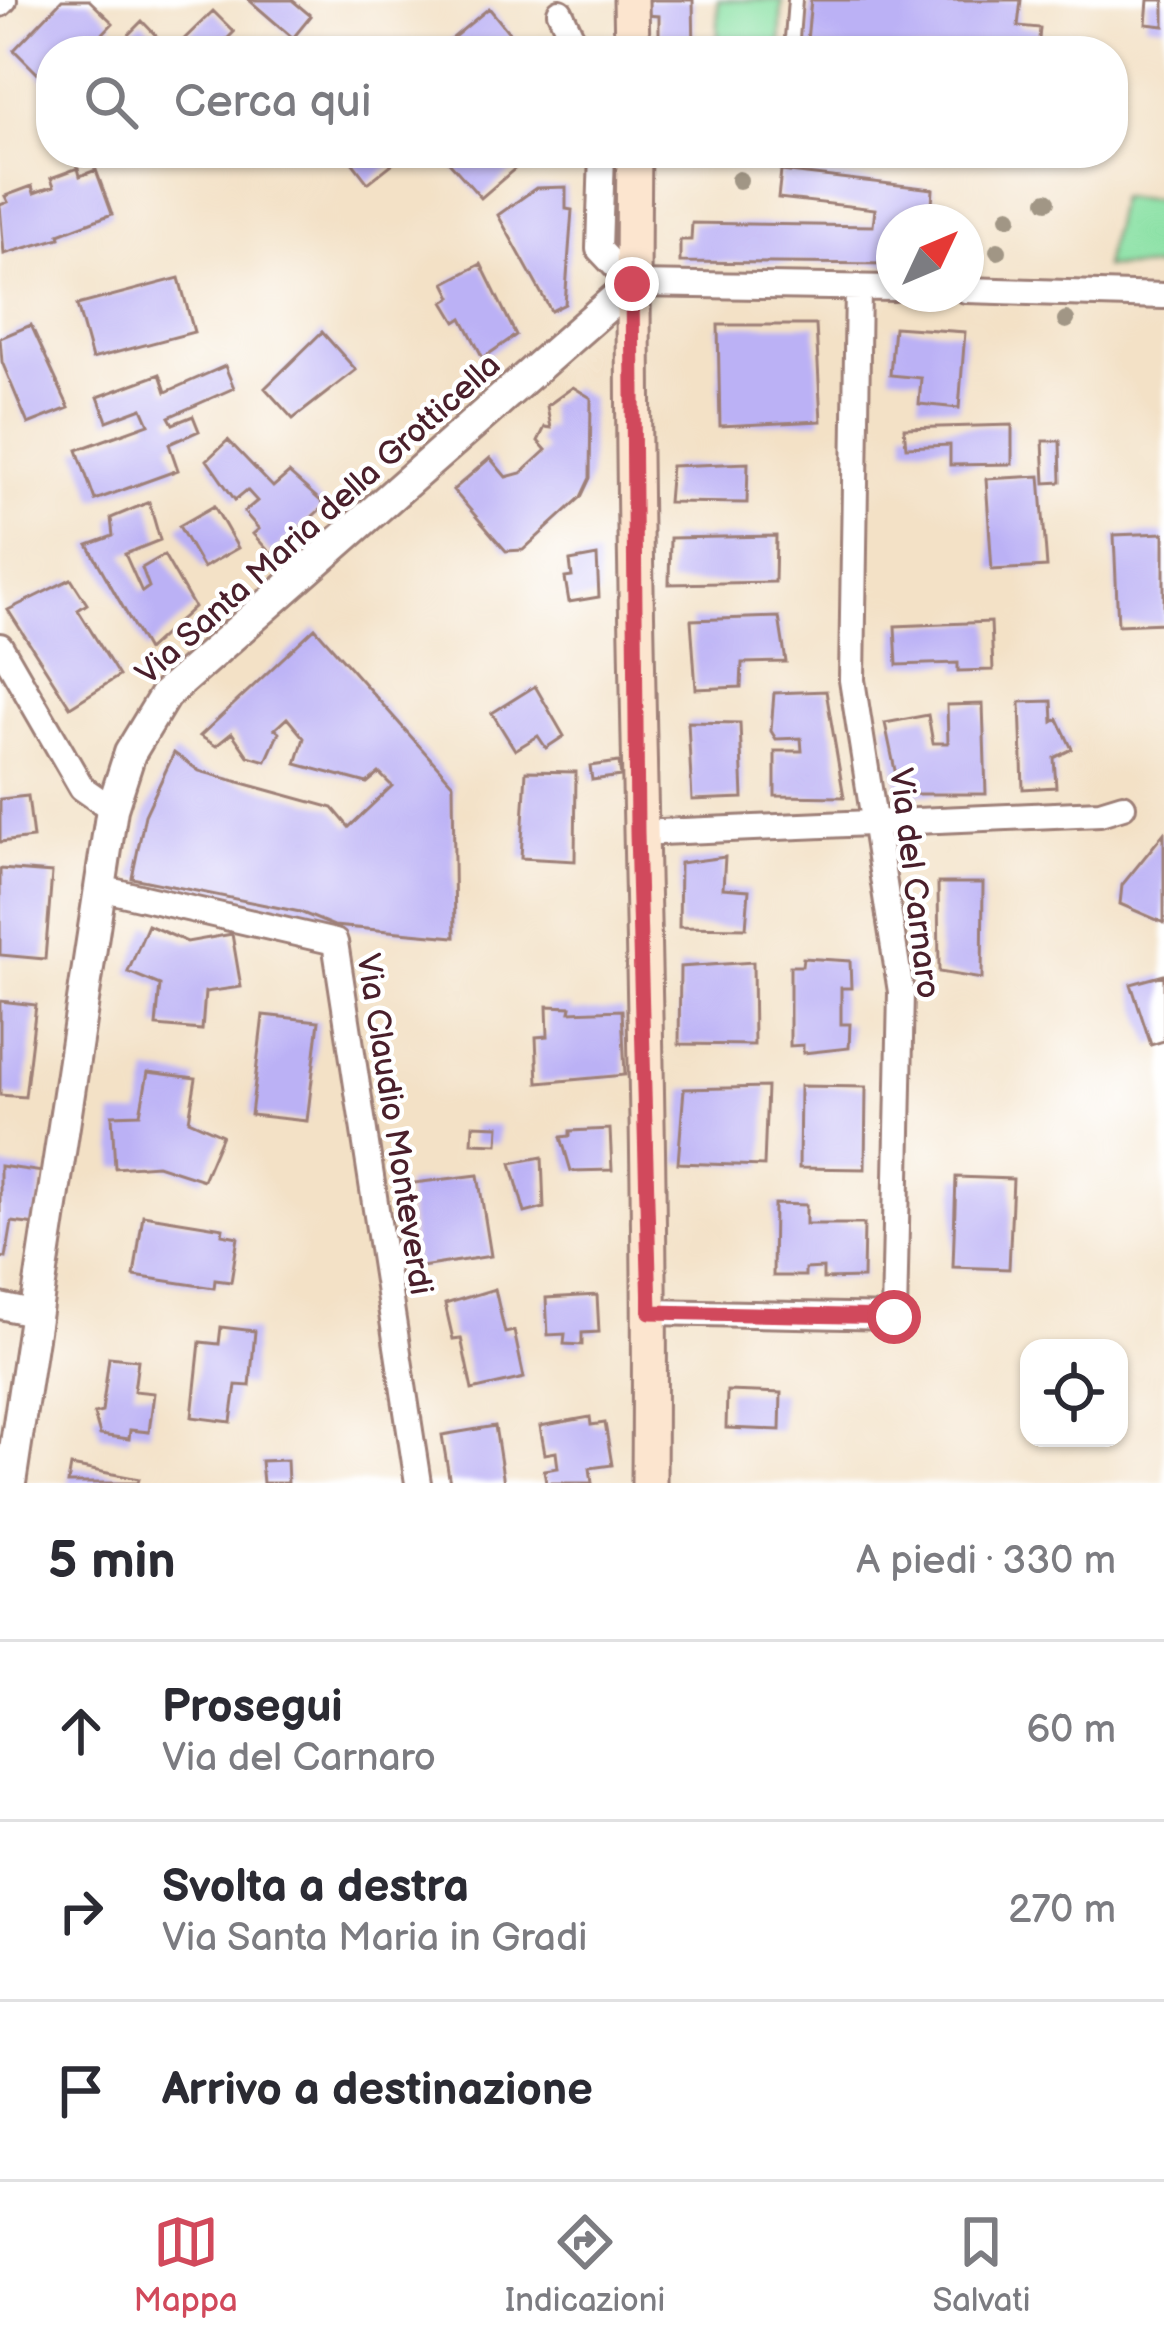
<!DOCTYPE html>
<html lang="it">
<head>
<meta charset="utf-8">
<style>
	body { margin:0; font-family:"Balsamiq Sans",sans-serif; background:#f7f7f7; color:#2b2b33 }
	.controls { position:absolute; right:36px; bottom:36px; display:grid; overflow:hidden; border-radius:24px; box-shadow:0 3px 9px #0004 }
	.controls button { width:108px; height:108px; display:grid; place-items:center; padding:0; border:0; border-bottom:3px solid #e1e1e2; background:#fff; color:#2b2b33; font:60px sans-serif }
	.compass { position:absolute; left:876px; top:204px; width:108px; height:108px; border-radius:50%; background:#fff; box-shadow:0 3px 9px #0004; rotate:46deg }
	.stop { position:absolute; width:36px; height:36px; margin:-27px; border:9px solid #d1495b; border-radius:50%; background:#fff }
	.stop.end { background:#d1495b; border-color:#fff; box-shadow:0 3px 12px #0008 }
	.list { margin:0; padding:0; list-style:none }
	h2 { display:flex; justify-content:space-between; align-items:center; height:156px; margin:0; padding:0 48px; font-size:51px }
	h2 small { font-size:39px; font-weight:400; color:#7c7c81 }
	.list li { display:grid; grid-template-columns:78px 1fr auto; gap:36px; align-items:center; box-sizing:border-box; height:180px; padding:0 48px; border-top:3px solid #e1e1e2 }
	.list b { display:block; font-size:45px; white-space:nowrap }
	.list p { margin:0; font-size:39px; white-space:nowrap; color:#7c7c81 }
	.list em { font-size:39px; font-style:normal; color:#7c7c81 }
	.icon { flex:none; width:66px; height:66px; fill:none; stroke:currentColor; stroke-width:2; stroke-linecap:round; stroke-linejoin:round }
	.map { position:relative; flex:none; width:1164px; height:1483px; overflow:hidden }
	.search { position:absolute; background:#fff; box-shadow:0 3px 9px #0004; left:36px; right:36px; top:36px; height:132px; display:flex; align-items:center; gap:30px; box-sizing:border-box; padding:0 42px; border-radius:48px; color:#7c7c81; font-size:45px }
	.sheet { height:696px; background:#fff }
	nav { display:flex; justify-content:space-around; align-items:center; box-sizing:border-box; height:168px; border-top:3px solid #e1e1e2; background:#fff; font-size:33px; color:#7c7c81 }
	nav a { display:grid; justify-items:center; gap:6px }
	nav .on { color:#d1495b }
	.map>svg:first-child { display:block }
</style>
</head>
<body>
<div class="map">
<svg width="1164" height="1483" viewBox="0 0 1164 1483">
	<rect width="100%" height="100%" fill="#fff"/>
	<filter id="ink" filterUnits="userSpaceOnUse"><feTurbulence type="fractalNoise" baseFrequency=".00833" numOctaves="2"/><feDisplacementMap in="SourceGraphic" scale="24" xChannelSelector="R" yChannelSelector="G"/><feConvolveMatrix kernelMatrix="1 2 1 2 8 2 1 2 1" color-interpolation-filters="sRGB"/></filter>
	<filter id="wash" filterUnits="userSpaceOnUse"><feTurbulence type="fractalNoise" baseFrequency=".004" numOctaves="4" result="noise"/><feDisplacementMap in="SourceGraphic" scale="48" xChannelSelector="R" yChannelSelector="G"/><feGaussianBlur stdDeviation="2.7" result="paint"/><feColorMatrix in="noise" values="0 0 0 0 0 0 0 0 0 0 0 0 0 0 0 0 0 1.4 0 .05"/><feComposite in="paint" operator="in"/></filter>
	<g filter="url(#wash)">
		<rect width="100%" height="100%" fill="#f3e1c6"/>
		<!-- green -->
		<path fill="#8be1a5" stroke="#6a8068" stroke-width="3" d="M718 0H782L780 51H718Z
			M1119 197 1164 200V267H1104Z"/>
		<g id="blocks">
			<!-- building -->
			<path fill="#bbb1f5" d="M62 0H89L113 23 86 51H51V87L14 50Z
				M249 0H292L311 16 293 38Z
				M645 0H693L694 51H659V16L645 15Z
				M811 0H1021L1018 26 1040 28 1038 51H806Z
				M1148 0H1164V26L1146 24Z
				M489 8 515 40 512 51H437Z
				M213 11 234 32 221 45 227 51 174 49Z
				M142 21 166 46 161 51H127L120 43Z
				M345 153H406L368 183Z
				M441 153H533L481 198Z
				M78 168 80 176 96 170 112 214 59 234 60 238 4 254 0 205 8 202 5 196 32 186 34 193 54 186 51 178Z
				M781 171 933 189 932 206 957 222H894V264L680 262V240H691L692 223 873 226 875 209 778 198Z
				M566 187V209L572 210 565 304 551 311 498 215 536 188Z
				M481 264 516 335 483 358 462 318 456 322 444 302 452 297 445 283Z
				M179 278 194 332 92 359 77 305Z
				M31 325 69 408 28 424 2 362 0 338Z
				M718 325H816L821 421 720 426Z
				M894 327 965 332 959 408 919 404 921 378 890 375Z
				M322 332 356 370 293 419 265 388Z
				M225 366 234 388 169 417 173 424 193 416 199 431 169 444 178 470 95 500 77 450 149 424 142 408 107 421 98 397 160 374 166 392Z
				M573 387 591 398 590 478 581 497 523 550 506 551 453 490 490 458 506 477 521 473 546 450 538 441 545 427 551 428 547 406Z
				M1012 425V464L950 465V445L906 447 904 428Z
				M228 440 273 487 289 473 325 505 271 554 253 534 259 529 244 512 257 501 247 490 235 500 207 460Z
				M1043 441H1060L1061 482 1045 483Z
				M748 463 747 503 668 502 671 466Z
				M1040 476 1047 567 992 570 986 479Z
				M149 502 160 540 125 554 142 592 149 587 142 568 164 555 194 607 147 650 88 545 113 536 111 518Z
				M214 506 238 548 203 568 179 526Z
				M1164 533V623L1118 625 1114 535Z
				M776 536 775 582 669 584 670 538Z
				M597 556 599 597 569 602 565 578 572 577 570 561Z
				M71 579 87 604 78 610 119 676 70 707 8 610Z
				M779 617 786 662 742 663 741 687 696 689 691 620Z
				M991 622 993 670 958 671V663L897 665 895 626Z
				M315 628 453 784 455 937 334 926 300 912 132 878 145 815 174 753 199 771 333 808 349 827 392 786 379 773 367 783 296 764 304 738 287 718 275 729 279 732 266 761 248 756 232 733 216 746 200 736Z
				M535 686 564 736 546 748 538 736 515 750 492 713Z
				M826 691 844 797 775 796V751H802L801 738 776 739 771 731 774 693Z
				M1052 701 1053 722 1058 719 1072 749 1054 758 1056 787 1023 789 1020 702Z
				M983 704 986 794H900L885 723 928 715 933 743H948L947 705Z
				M688 722 740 723 743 798 692 800Z
				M619 762 621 776 592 780 590 766Z
				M526 771 576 772 575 861 521 858Z
				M28 796 33 838 0 842V799Z
				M1164 833V923L1120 904 1122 885Z
				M725 857 723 888 749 890 746 928 679 927 680 863Z
				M0 869 52 873 45 959 0 955Z
				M938 883H983L982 979 939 972Z
				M148 925 187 942 232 934 241 987 205 992 202 1030 156 1026 160 985 128 972Z
				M803 958 850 961 851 988H841V1024H850L849 1048 803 1053V1045L790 1046V966H802Z
				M753 962 754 1045 679 1044 680 967Z
				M1164 975V1041L1151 1045 1131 984Z
				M0 1001 36 1005 25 1097 0 1095Z
				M547 1006 571 1007 570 1012 622 1010 625 1075 538 1083 536 1037 548 1036Z
				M263 1015 319 1021 307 1121 251 1115Z
				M148 1072 196 1078 189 1120 222 1135 203 1180 157 1165 115 1168 112 1115 140 1114Z
				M800 1086 866 1087 865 1169 799 1168Z
				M767 1087 764 1166 678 1163 684 1089Z
				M473 1125 499 1126 498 1144 472 1143Z
				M610 1129 612 1170 571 1171 561 1137 570 1136V1131Z
				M542 1157 544 1208 525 1213 511 1163Z
				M0 1166 43 1172 36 1225 12 1222 6 1258 0 1257Z
				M478 1175 491 1256 415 1268 406 1184Z
				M956 1177 1013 1179 1009 1269 953 1267Z
				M774 1204 806 1205V1224H864L863 1278 823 1279V1268L805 1269V1276H773Z
				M143 1215 223 1228 222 1234 238 1237 231 1282 215 1280 214 1288 134 1276Z
				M495 1289 505 1333 514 1331 524 1378 472 1390 461 1338 453 1339 445 1304Z
				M597 1295 599 1332 582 1333V1345L564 1344 565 1334 548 1335 546 1298Z
				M221 1327 255 1331 250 1386 236 1385 231 1422 192 1417 200 1342 219 1344Z
				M109 1357 138 1360 134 1391 154 1393 149 1432 130 1430 129 1439 100 1435 94 1414 102 1412Z
				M727 1391 781 1393 780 1430 726 1428Z
				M590 1417 591 1425 605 1423 612 1465 590 1468 592 1483H546L544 1470 558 1468 556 1452 545 1454 540 1426Z
				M495 1426 504 1483H450L442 1435Z
				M287 1460 288 1483H263L261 1461Z
				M71 1466 139 1479 138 1483H68Z"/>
		</g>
	</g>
	<g filter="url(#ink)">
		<use href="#blocks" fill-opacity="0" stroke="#9e8078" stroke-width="3"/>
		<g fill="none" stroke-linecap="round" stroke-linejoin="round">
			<defs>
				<path id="service" d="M791 51 795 0"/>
				<path id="minor" d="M0 4 4 0
					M560 12 578 51
					M602 153 599 249 632 284 894 288
					M966 290 1164 296
					M0 646 82 788 112 809
					M637 833 1100 813 1123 806
					M100 888 335 942 418 1483
					M0 1306 37 1314
					M650 1312 894 1317 901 992 852 680 858 287"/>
				<path id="tertiary" d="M10 1483 112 809 130 753 165 695 632 284"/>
				<path id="secondary" d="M631 0 632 51
					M634 153C628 597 653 1040 649 1483"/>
			</defs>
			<!-- service casing -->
			<use href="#service" stroke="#9e8078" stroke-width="18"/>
			<!-- minor casing -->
			<use href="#minor" stroke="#9e8078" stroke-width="30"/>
			<!-- tertiary casing -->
			<use href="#tertiary" stroke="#9e8078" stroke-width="36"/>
			<!-- secondary casing -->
			<use href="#secondary" stroke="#9e8078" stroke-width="39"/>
			<!-- service -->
			<use href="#service" stroke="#fff" stroke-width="12"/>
			<!-- minor -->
			<use href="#minor" stroke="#fff" stroke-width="24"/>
			<!-- tertiary -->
			<use href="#tertiary" stroke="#fff" stroke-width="30"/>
			<!-- secondary -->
			<use href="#secondary" stroke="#fce5cf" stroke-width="33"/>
		</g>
		<!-- trees -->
		<g fill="#a19685">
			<circle cx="739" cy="180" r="9"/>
			<circle cx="1047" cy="201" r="9"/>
			<circle cx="1009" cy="217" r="9"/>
			<circle cx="998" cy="251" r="9"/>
			<circle cx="1066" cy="320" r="9"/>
		</g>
	</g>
	<g fill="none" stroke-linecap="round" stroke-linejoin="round" filter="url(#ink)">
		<!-- route -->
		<path stroke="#d1495b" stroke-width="15" d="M632 284 637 832 650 1312 894 1317"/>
	</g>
	<g text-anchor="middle" stroke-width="9" stroke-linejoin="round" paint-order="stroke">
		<!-- street labels -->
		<g font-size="33" fill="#4a1f2b" stroke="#fff">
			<text transform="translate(317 518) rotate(-42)" y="12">Via Santa Maria della Grotticella</text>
			<text transform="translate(916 883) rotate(83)" y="12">Via del Carnaro</text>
			<text transform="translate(396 1124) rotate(81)" y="12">Via Claudio Monteverdi</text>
		</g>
	</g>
</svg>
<div class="controls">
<button><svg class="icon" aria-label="locate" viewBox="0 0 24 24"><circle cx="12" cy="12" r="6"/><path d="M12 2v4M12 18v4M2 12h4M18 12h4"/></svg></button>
</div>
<svg class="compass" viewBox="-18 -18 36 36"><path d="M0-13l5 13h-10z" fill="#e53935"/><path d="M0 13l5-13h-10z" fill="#7c7c81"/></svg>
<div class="stop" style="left:894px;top:1317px"></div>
<div class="stop end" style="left:632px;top:284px"></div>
<div class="search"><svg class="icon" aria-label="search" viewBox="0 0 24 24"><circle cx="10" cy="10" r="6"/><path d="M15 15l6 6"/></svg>Cerca qui</div>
</div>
<section class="sheet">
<h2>5 min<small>A piedi · 330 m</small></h2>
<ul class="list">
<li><svg class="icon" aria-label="ahead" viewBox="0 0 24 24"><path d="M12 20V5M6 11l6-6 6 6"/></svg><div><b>Prosegui</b><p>Via del Carnaro</p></div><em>60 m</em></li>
<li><svg class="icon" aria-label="right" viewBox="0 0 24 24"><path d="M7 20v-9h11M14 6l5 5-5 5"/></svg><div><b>Svolta a destra</b><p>Via Santa Maria in Gradi</p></div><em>270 m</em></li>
<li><svg class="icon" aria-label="arrive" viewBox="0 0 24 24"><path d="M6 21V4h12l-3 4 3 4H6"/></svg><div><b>Arrivo a destinazione</b></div></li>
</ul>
</section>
<nav>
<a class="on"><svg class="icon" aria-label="map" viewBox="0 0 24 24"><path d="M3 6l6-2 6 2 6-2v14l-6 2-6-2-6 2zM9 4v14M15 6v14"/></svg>Mappa</a>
<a><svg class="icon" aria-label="directions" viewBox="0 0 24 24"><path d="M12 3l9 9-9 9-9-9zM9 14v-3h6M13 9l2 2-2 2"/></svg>Indicazioni</a>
<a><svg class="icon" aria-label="saved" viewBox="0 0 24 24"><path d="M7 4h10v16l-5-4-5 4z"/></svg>Salvati</a>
</nav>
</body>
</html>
